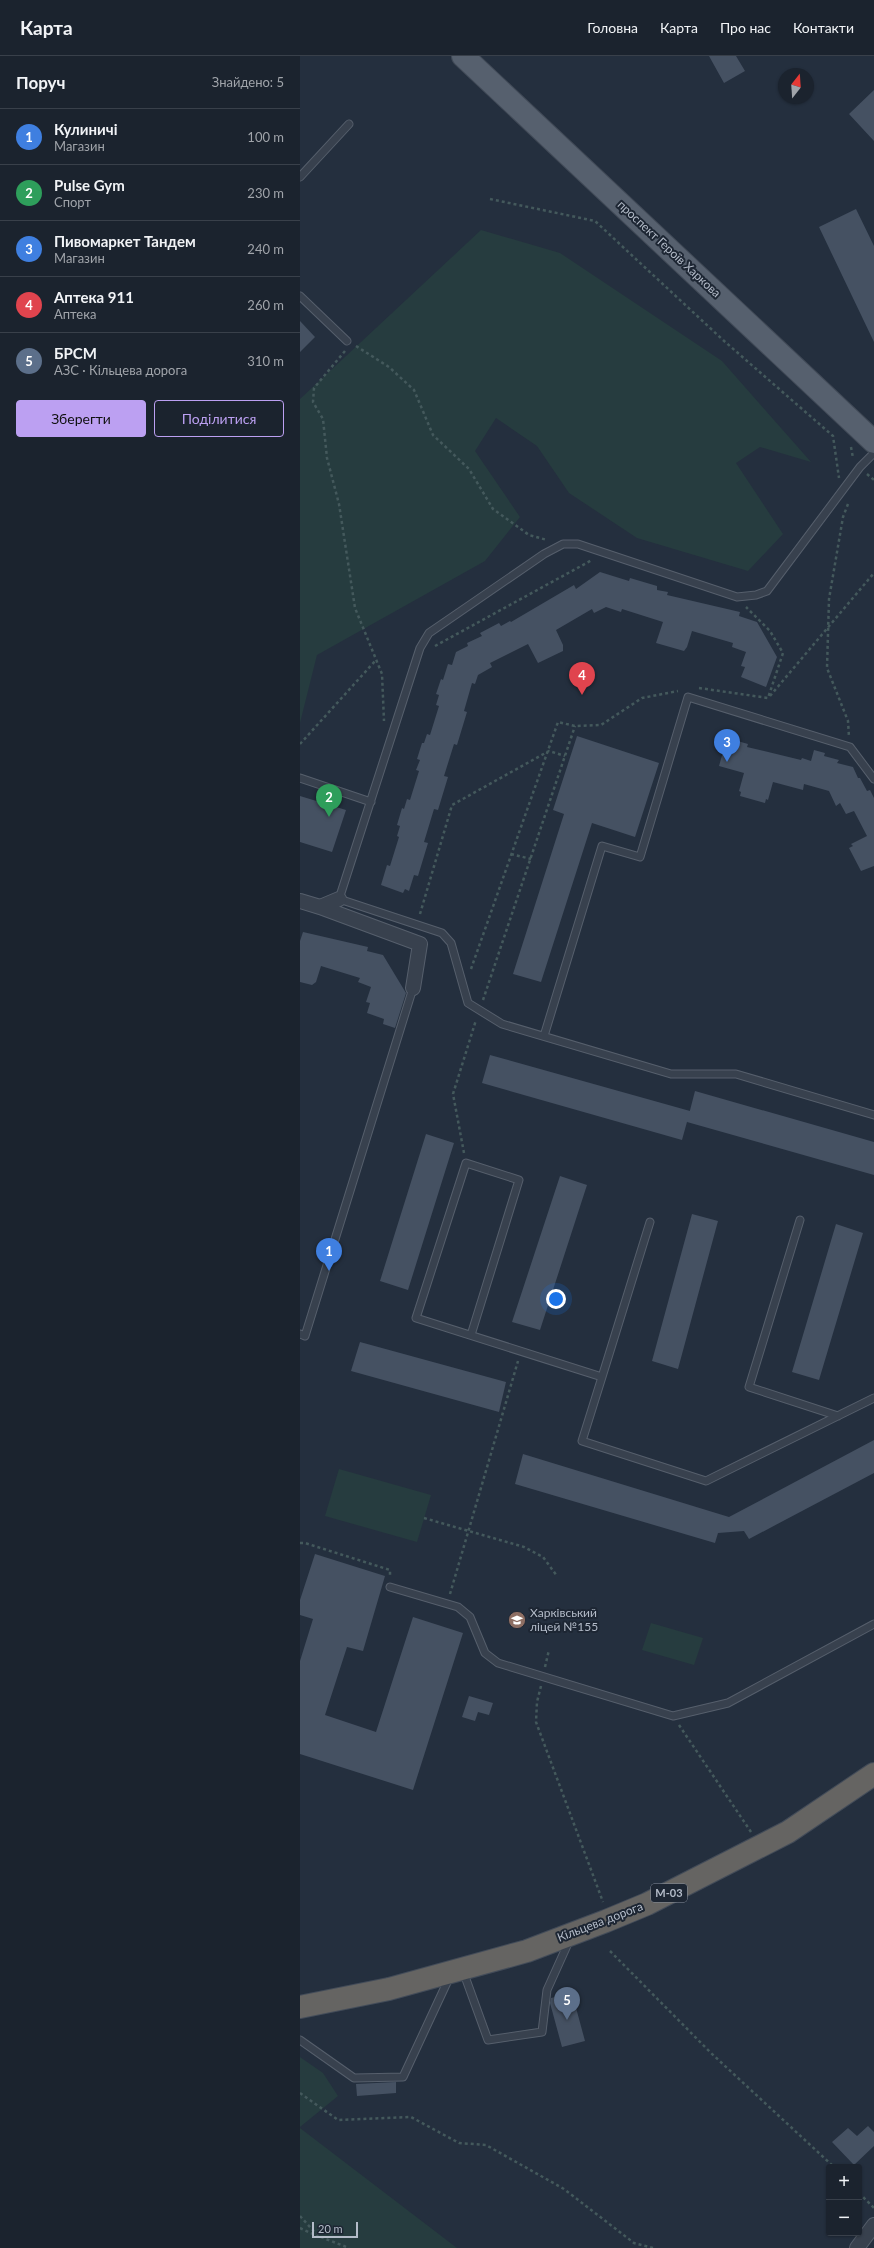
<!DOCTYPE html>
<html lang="uk">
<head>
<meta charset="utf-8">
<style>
	body { margin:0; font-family:Lato,sans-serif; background:#282f3a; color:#f1f3f6 }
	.controls { position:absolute; right:12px; bottom:12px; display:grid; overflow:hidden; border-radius:4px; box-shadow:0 1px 3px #0004 }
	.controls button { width:36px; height:36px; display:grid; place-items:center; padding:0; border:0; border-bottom:1px solid #39404a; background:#1b232e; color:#f1f3f6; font:20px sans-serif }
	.compass { position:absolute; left:478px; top:12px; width:36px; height:36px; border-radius:50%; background:#1b232e; box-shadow:0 1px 3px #0004; rotate:17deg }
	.scale { position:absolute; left:12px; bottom:10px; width:46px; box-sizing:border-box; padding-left:4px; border:2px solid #b4bcc9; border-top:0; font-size:11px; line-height:14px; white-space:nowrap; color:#b4bcc9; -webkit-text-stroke:3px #1d2633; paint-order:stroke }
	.you { position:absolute; left:256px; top:1243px; width:14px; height:14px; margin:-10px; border:3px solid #fff; border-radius:50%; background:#1a73e8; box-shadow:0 0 0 6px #1a73e833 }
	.badge { display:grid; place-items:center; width:26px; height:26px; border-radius:50%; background:#bca0f2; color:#fff; font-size:13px; font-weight:700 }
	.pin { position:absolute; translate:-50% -33px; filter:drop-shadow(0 1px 2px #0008) }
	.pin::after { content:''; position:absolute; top:21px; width:14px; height:12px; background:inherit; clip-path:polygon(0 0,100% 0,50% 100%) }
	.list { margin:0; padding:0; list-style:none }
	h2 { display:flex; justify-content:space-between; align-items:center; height:52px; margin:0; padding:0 16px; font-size:17px }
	h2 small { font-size:13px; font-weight:400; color:#a0a4aa }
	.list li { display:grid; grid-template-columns:26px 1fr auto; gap:12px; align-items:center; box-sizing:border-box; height:56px; padding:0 16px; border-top:1px solid #39404a }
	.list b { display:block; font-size:15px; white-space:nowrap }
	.list p { margin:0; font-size:13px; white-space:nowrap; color:#a0a4aa }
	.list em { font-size:13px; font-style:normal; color:#a0a4aa }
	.actions { display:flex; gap:8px; padding:12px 16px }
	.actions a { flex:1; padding:9px 0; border:1px solid #bca0f2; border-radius:4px; text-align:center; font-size:14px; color:#bca0f2 }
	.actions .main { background:#bca0f2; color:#111 }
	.map { position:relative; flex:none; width:574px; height:2192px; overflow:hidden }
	header { display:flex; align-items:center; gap:24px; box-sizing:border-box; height:56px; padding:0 20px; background:#1b232e; border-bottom:1px solid #39404a }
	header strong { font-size:19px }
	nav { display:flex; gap:22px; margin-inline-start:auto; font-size:14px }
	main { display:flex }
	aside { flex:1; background:#1b232e }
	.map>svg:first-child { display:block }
</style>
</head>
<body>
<header>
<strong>Карта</strong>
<nav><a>Головна</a><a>Карта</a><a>Про нас</a><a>Контакти</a></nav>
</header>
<main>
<aside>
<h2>Поруч<small>Знайдено: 5</small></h2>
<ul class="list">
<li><span class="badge" style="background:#3f7fe0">1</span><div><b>Кулиничі</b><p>Магазин</p></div><em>100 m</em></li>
<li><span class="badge" style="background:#2e9e5b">2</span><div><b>Pulse Gym</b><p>Спорт</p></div><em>230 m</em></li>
<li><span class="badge" style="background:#3f7fe0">3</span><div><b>Пивомаркет Тандем</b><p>Магазин</p></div><em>240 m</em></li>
<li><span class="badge" style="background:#e0444e">4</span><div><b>Аптека 911</b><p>Аптека</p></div><em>260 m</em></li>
<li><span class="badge" style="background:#5c6f8a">5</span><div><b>БРСМ</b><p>АЗС · Кільцева дорога</p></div><em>310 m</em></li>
</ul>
<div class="actions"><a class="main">Зберегти</a><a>Поділитися</a></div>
</aside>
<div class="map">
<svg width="574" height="2192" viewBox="0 0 574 2192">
	<rect width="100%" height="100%" fill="#242f3e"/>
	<!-- green -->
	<path fill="#263c3f" d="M181 174 260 197 422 305 511 406 460 391 436 407 483 478 448 515 337 482 269 437 237 390 196 362 175 395 220 461 185 505 17 599 0 667V343Z
		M39 1413 131 1439 117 1486 25 1460Z
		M351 1567 403 1582 394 1609 342 1594Z
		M0 2001 23 2017 38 2040 0 2071Z
		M0 2072 157 2192H0Z"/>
	<!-- building -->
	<path fill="#455162" d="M409 0H436L445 15 424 27Z
		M574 34V85L549 58Z
		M556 153 574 190V286L519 171Z
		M0 265 15 281 0 296Z
		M300 516 329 525 330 522 357 530V534L368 536 367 539 440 556 439 560 457 566 477 601 466 631 441 621 445 611 441 610 446 596 432 591 433 587 392 575 387 591 384 595 356 587 363 566 322 553 321 556 306 551 294 557 292 553 256 574 263 589V595L238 607 228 588 190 607 192 611 178 619 175 628 172 627 164 655 167 656 157 689 154 688 144 720 148 721 138 754 134 753 124 786 128 787 118 820 114 819 109 835 105 833 103 837 81 829 87 809 90 810 99 781 97 780 100 770 97 769 102 752 104 753 107 743 110 744 119 715 116 714 120 704 117 703 122 687H124L127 678 130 679 139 650 136 649 139 639 136 638 141 623 143 624 148 608 152 609 156 596 168 590 167 587 182 580 180 577 199 567 201 570 210 565 211 566 274 529 276 533Z
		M277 680 359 707 335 781 292 767 241 926 213 918 264 758 253 754Z
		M427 682 448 688 447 691 501 704 502 702 511 705 514 694 525 697 524 700 539 704 537 707 553 711 558 722H560L567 735 570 734 574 742V810L561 815 549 792 553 790 551 788 567 780 554 755 546 758 540 747 536 750 529 735 504 728 503 734 473 726 468 744 466 743 465 747 440 740 441 736 439 735 444 717 419 710Z
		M0 740 46 754 32 796 0 786Z
		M3 876 68 891 67 895 83 899 106 937 95 972 83 968 84 963 67 957 70 947 66 946 71 931 58 926 60 922 21 910 16 926 12 929 0 926V885Z
		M190 999 390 1055 382 1084 182 1027Z
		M395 1035 574 1086V1119L387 1066Z
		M126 1078 154 1087 108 1234 80 1225Z
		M260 1120 287 1129 240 1274 212 1266Z
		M392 1158 418 1165 378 1313 352 1305Z
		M536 1168 563 1177 519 1324 492 1316Z
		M60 1286 206 1326 199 1356 51 1315Z
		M574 1384V1417L449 1483 444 1475 418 1477 415 1487 215 1428 223 1398 429 1461Z
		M15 1498 85 1520 63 1595 47 1591 25 1659 76 1676 113 1561 163 1577 113 1734 0 1698V1605L13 1563 0 1559V1544Z
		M169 1640 193 1647 189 1659 178 1656 175 1665 162 1661Z
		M272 1937 285 1985 262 1991 250 1947 251 1942Z
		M96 2026V2037L57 2040 56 2028Z
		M568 2070 574 2076V2090L554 2109 532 2086 548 2072 557 2080Z"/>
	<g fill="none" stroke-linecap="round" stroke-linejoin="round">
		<defs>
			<path id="service" d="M0 121 49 68
				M0 240 47 285
				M574 397 560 411 467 535 456 539 437 541 278 488H263L244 498 129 577 120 592 39 843 142 877 151 887 168 947 202 968 371 1018H436L574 1059
				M0 722 71 746
				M244 980 302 790 340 801 388 641 550 691 574 723
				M500 1164 449 1331 538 1360
				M0 1278 5 1280 113 932
				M171 1279 219 1124 166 1107 116 1262 302 1321 282 1385 406 1425 574 1342
				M302 1321 350 1166
				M90 1531 158 1551 170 1561 185 1597 198 1607 373 1660 428 1647 574 1568
				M163 1915 188 1984 242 1976 247 1934 270 1883
				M0 1984 54 2022 103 2021 150 1920"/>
			<path id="minor" d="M0 845 20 851 39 843
				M20 851 120 888 113 932
				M557 2192 574 2169"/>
			<path id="primary" d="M163 0 574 386"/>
			<path id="trunk" d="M0 1951 89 1933 227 1895 306 1865 347 1848 488 1776 574 1718"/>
		</defs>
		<!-- service casing -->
		<use href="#service" stroke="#565f6c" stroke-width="9"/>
		<!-- minor casing -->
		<use href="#minor" stroke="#565f6c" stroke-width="16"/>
		<!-- primary casing -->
		<use href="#primary" stroke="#414a57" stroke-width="24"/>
		<!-- trunk casing -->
		<use href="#trunk" stroke="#434c59" stroke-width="24"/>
		<!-- path -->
		<path stroke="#44595c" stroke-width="2.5" stroke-dasharray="3 3" stroke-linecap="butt" d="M190 143 295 165 423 284 533 380 539 422
			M56 290 89 311 114 334 133 379 169 413 193 453 229 479 247 484
			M45 295 14 332 13 346 23 363 27 402 39 448 55 552 82 618 84 665
			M551 391 553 402
			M567 418 574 424
			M548 448 543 461 529 543 527 612 548 665 549 681
			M135 590 292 504
			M399 632 468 642 483 597 470 575 446 551
			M470 640 574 517
			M0 688 76 604
			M211 798 231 803
			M120 858 152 749 249 695 265 700
			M171 913 258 666 275 670 301 669 342 642 378 635
			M183 944 275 670
			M164 1097 153 1038 176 964
			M124 1462 224 1491 243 1501 257 1520
			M0 1487H5L90 1514V1520
			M150 1538 218 1305
			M245 1611 249 1594
			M241 1630 237 1646 236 1666 303 1846
			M379 1669 451 1776
			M310 1895 411 1997 534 2111
			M0 2037 38 2064 111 2061 159 2087 186 2089 264 2133 334 2187 353 2192
			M559 2137 574 2152
			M0 2160 18 2180 49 2192
			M0 2172 15 2179"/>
		<!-- service -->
		<use href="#service" stroke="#38414e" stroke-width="7"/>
		<!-- minor -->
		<use href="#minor" stroke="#38414e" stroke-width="14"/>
		<!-- primary -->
		<use href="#primary" stroke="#56606e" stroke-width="22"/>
		<!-- trunk -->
		<use href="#trunk" stroke="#656462" stroke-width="22"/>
	</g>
	<!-- icons -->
	<defs>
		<symbol id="school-disc" viewBox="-11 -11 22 22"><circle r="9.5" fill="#8d6e63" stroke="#1d2633"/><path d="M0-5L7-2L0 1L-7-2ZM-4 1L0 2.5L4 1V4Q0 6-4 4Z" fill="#fff"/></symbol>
	</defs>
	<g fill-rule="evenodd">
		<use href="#school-disc" x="207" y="1554" width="20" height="20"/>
	</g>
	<g text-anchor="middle" stroke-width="4" stroke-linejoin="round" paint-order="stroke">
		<!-- shield labels -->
		<rect fill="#1d2633" stroke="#878f9c" stroke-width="1" x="351" y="1828" width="36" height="18" rx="3"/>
		<g font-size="11" font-weight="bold" fill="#b4bcc9">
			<text x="369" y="1841">М-03</text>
		</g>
		<!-- street labels -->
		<g font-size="12" fill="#b4bcc9" stroke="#1d2633">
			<text transform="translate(369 193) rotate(43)" y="4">проспект Героїв Харкова</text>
			<text transform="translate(300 1866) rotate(-21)" y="4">Кільцева дорога</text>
		</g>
		<!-- poi labels -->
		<g font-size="12" fill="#b4bcc9" stroke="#1d2633" text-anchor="start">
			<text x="230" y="1561">Харківський<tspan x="230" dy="14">ліцей №155</tspan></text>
		</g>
	</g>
</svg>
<div class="controls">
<button>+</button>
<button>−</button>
</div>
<svg class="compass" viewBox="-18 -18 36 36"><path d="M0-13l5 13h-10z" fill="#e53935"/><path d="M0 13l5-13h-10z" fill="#a0a4aa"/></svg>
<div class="scale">20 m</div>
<div class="you"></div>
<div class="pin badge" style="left:29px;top:1215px;background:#3f7fe0">1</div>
<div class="pin badge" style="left:29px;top:761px;background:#2e9e5b">2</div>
<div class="pin badge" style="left:427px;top:706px;background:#3f7fe0">3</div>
<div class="pin badge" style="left:282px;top:639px;background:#e0444e">4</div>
<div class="pin badge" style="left:267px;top:1964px;background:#5c6f8a">5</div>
</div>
</main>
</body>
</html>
